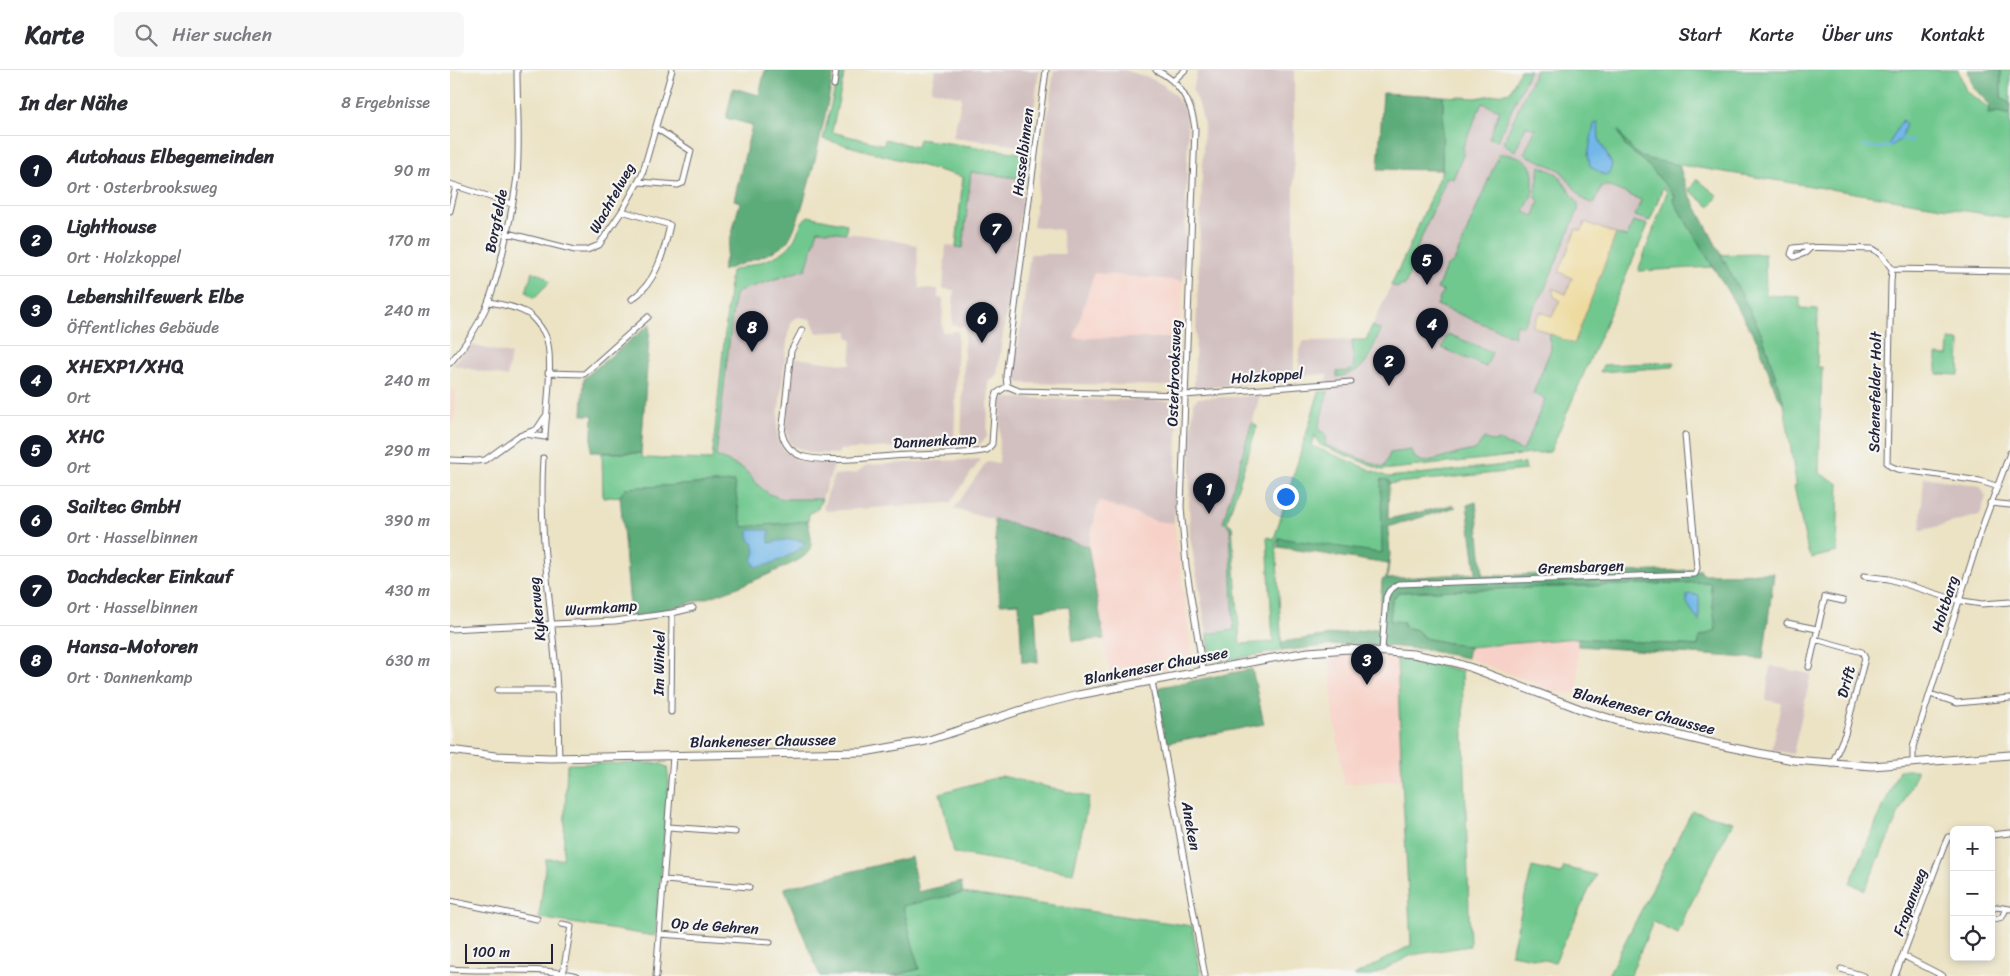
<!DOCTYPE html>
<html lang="de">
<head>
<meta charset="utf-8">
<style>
	body { margin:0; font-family:Sriracha,sans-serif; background:#f7f7f7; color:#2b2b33 }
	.controls { position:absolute; right:15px; bottom:15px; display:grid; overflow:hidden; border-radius:8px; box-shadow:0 2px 8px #0003 }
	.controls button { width:45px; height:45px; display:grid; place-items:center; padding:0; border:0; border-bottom:1px solid #e1e1e2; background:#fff; color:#2b2b33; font:25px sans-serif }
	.scale { position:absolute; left:15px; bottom:12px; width:88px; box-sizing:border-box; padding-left:5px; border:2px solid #22223b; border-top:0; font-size:14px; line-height:18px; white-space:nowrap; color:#22223b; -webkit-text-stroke:4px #f6f6f2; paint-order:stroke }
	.you { position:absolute; left:835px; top:426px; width:18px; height:18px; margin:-12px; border:4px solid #fff; border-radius:50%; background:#1a73e8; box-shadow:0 0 0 8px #1a73e833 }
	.badge { display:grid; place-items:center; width:32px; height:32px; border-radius:50%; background:#111827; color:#fff; font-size:16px; font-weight:700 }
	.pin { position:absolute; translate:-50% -41px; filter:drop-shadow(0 1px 2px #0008) }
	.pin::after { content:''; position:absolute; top:26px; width:18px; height:15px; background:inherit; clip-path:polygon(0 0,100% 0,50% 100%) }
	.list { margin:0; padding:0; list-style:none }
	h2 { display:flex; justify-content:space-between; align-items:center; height:65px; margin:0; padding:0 20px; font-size:21px }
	h2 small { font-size:16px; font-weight:400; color:#7c7c81 }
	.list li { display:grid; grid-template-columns:32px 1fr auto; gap:15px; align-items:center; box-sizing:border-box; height:70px; padding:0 20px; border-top:1px solid #e1e1e2 }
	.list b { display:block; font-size:19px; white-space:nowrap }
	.list p { margin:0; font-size:16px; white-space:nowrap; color:#7c7c81 }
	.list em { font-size:16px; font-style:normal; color:#7c7c81 }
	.icon { flex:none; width:28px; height:28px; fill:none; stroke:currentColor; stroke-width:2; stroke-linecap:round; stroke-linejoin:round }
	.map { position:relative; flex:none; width:1560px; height:906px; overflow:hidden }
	header { display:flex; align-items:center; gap:30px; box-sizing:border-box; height:70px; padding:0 25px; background:#fff; border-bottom:1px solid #e1e1e2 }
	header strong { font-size:24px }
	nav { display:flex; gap:28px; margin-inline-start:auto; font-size:18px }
	.search { width:350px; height:45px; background:#f7f7f7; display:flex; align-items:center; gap:12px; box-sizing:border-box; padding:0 18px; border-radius:8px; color:#7c7c81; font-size:19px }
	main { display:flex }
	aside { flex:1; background:#fff }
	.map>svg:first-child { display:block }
</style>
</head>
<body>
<header>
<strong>Karte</strong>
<div class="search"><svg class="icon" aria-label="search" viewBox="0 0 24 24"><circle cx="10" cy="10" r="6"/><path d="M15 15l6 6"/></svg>Hier suchen</div>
<nav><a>Start</a><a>Karte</a><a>Über uns</a><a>Kontakt</a></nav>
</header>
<main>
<aside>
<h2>In der Nähe<small>8 Ergebnisse</small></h2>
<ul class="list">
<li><span class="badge">1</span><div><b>Autohaus Elbegemeinden</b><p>Ort · Osterbrooksweg</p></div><em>90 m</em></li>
<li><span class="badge">2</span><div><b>Lighthouse</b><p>Ort · Holzkoppel</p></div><em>170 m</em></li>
<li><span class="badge">3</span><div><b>Lebenshilfewerk Elbe</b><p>Öffentliches Gebäude</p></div><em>240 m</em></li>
<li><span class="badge">4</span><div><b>XHEXP1/XHQ</b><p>Ort</p></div><em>240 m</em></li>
<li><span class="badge">5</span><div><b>XHC</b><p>Ort</p></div><em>290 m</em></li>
<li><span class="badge">6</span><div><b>Sailtec GmbH</b><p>Ort · Hasselbinnen</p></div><em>390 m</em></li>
<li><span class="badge">7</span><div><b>Dachdecker Einkauf</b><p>Ort · Hasselbinnen</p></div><em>430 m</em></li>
<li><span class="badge">8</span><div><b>Hansa-Motoren</b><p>Ort · Dannenkamp</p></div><em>630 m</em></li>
</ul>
</aside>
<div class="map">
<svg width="1560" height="906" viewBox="0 0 1560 906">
	<rect width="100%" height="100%" fill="#f6f6f2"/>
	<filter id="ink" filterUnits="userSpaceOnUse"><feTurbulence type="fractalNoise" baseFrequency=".02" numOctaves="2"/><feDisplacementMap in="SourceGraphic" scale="10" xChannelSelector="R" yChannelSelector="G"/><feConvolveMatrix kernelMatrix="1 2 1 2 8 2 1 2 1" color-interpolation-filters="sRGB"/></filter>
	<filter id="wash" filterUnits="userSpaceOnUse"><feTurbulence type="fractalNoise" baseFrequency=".0096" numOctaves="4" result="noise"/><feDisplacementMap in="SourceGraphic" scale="20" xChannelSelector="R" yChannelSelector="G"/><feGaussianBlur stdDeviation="1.12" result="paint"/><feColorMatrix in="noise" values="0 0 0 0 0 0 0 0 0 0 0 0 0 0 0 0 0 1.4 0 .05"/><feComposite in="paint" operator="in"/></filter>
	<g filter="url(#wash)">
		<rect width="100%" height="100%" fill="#ece3c5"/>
		<!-- built -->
		<path fill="#f7d1c7" d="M644 203 733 211 730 268H624Z
			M0 320 6 321 4 352H0Z
			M649 431 706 451 724 453 743 592 723 596 707 603 661 612 638 476Z
			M1128 568V623H1109L1017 588 1019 577Z
			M897 586 947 588 952 710 894 714 883 640 879 587Z"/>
		<!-- industrial -->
		<path fill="#d2bfc0" d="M485 0H589L579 77 503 67 512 27 481 20Z
			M604 0H674L700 8 713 15 724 24 732 36 737 48 738 65 733 211 644 203 624 268H730L729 311 725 316 569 313 564 307 580 184H615L611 160 583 156Z
			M758 0H844V307L748 319 744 315 754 55 749 34 742 19 748 1Z
			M1070 0H1164L1154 23 1159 43 1210 127 1200 151 1197 152 1198 155 1100 382 932 400 870 375 867 372 865 364 878 321 877 304 849 306V280L854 271 916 270 1026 28 1060 22Z
			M521 102 575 109 547 305 539 312 537 367 530 374H511L515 257 502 255 504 220 493 219 496 175 513 178Z
			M368 160 423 166 467 175 469 218 488 219V228L493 229 492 262 508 261 504 374 390 380 388 384 361 383 343 376 339 371 336 357 345 288 400 295 402 268H398V261L367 263 361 249 348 247 342 251 338 264 327 356 328 369 334 381 347 390 362 393H385L372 429H333L319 424 301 408 266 387 284 229 286 223 292 220 356 199Z
			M20 275 61 284 57 307 3 295Z
			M810 326 773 452 780 456 784 560 757 564 740 466 739 430 743 333 748 328Z
			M555 328 719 331 728 340 724 453 706 451 649 431 638 476 504 439 537 391 549 394 551 330Z
			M531 389 500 433 376 441 373 437 384 405 406 403 417 395Z
			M1474 407 1530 416 1536 427 1530 445 1470 461Z
			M1320 596 1361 604 1343 684 1322 680 1331 633 1316 630Z"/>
		<!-- green -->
		<path fill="#70c88e" stroke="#497564" d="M389 0H395L382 62 434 75 435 69 467 77 469 69 578 84 575 109 521 102 513 178 506 177 513 107 373 69Z
			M1070 0H1080L1048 70 1039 68 1050 40 1032 33 1013 77 1014 83 1003 109 997 107 964 185 966 191 954 216 950 215 948 218 941 215 961 173 992 100 993 26 1026 28 1060 22Z
			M1086 0H1508L1516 21 1539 38 1538 44 1549 42 1560 45V148L1193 89 1185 83 1170 64 1175 76 1199 96 1225 126 1223 130 1263 197 1188 201 1217 122 1213 117 1200 151 1185 146 1191 130 1158 116H1152L1143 134 1133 129 1110 100 1074 84 1085 59 1076 56 1065 81 1053 73Z
			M1551 0H1560V34L1551 27Z
			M1049 84C1068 84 1085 90 1083 112 1083 115 1084 121 1082 124 1080 130 1076 136 1074 142L1084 146 1089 131 1085 126 1090 96 1107 104 1128 133V140L1093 223 1073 256 1067 254 1064 261 1065 267 987 235 993 221 987 219 996 197 1004 192Z
			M1247 109 1268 126 1260 137 1239 120Z
			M358 146 397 154 396 163 368 160 356 199 292 220 286 223 284 229 266 386 294 399 309 416 319 424 333 429H372L368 438 359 444 358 451 293 458 289 443 284 412 176 418 170 426 153 428 152 383H191L192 388 262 390 281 201C298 195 332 189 342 173 349 164 348 153 358 146Z
			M1183 151 1198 155 1100 382 932 400 870 375 865 365 862 376 938 407 1075 393 1076 400 937 414 938 488 826 472 832 581 769 591 761 585 757 564 784 560 780 457 773 452 802 352 807 356 777 452 782 456 790 574 823 572 817 467 824 469 869 322 878 321 868 359 877 365 875 375 932 397H934L940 383 961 380 965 388 974 392 1027 379 1034 368 1043 372 1049 371 1073 381 1095 329 1083 323 1101 279 1098 263 1124 273 1166 164 1177 167Z
			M1315 184 1316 225 1350 227V238L1368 239 1367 297H1372L1369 403 1389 414 1387 482 1362 488 1358 482 1344 416H1346V412L1334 334 1312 264 1261 185Z
			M82 202 93 205 100 212 84 228 76 222Z
			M922 256 931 260C918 286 919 301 887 307V302L900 301 904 295 902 270H916Z
			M998 264 1042 282 1036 297 992 278Z
			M1499 270 1510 271 1509 305 1487 304V285L1498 286Z
			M1224 292 1223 297 1150 302 1153 295Z
			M1260 512 1266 560 1250 567 1248 576 1128 568 1019 577 974 568 967 560 954 557V552L940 551 942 530 949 522Z
			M947 588 981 593 1012 601 1020 876 962 885 921 906H904L961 875 952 710Z
			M209 693 217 697 219 711 205 866 89 848 96 789H113L117 694Z
			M1449 700H1468L1415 820 1400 813Z
			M552 706 639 727 623 803 504 783 490 723Z
			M1242 741 1283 752 1236 843 1228 864 1203 852 1180 906 1158 905Z
			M1082 797 1111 804 1114 797 1146 805 1105 892 1061 884Z
			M513 823 742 856 751 906H442L469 899 452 835Z"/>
		<!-- forest -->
		<path fill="#5cac79" stroke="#3f675a" d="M315 0H384C379 29 353 158 335 174 323 185 288 194 272 201L290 132 284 130 302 55 276 48 283 18 309 25Z
			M1518 0H1551V27L1560 34V45L1549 42 1538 44 1540 35 1523 17Z
			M933 23 993 26 992 100 928 99Z
			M1168 60C1190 94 1193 87 1229 95L1236 117 1312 264 1334 334 1327 325 1308 272 1223 130 1225 126 1199 96 1175 76Z
			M200 254 191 383 141 382 143 345H132L134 308Z
			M931 409 939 410 938 449 1002 435 1006 437 938 457 940 484 937 509 1026 503 1017 435 1026 432 1033 506 1243 500H1251L1252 504 1324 503 1313 589 1128 576V568L1248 576 1250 567 1266 560 1260 512 949 522 942 530 940 551 954 552V557L967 560 974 568 1019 577 1017 588 971 579 903 573 832 581 831 572 929 558 932 510 936 508 938 494 828 477 829 468 932 483Z
			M284 412 289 443 293 457 358 451C359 459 364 473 359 481 353 490 340 494 330 499 282 522 233 537 181 547L170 426 176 418Z
			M544 449 638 476 654 569 623 571 619 537 585 540 588 592H572L569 533 550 534Z
			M802 599 814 654 716 673 706 621 710 617Z
			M461 787 468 822 511 812 513 823 453 836 469 899 442 906H370L334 818Z"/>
		<!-- sand -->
		<path fill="#eeda9e" stroke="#887e6c" d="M1135 152 1166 164 1124 274 1082 256 1090 242 1102 246 1110 230 1104 227 1102 218 1116 224 1122 208 1109 202 1126 159 1132 161Z"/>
		<!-- water -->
		<path fill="#72b7e9" stroke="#4a6c92" d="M1452 50 1456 54 1451 69 1441 76 1439 74Z
			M1148 53 1149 69 1162 95 1159 103 1154 105 1140 96 1138 85 1144 54Z
			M299 460H319V473C331 471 344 466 355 473 349 482 316 499 305 496L302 489 305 483 304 474 299 469Z
			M1241 524 1249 526V552L1237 533V525Z"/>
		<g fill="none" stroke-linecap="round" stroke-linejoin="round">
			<!-- stream -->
			<path stroke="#72b7e9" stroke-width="2" d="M1377 0 1382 2 1388 0
				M1451 69 1463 72
				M1414 76 1431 78 1440 75"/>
		</g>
	</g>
	<g filter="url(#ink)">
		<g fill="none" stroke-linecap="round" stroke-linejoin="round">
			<defs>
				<path id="street" d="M706 0C731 12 742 33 745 59L731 437 736 496 753 600
					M723 11 735 0
					M384 15 386 0
					M189 112 228 115 233 113 241 81 206 58
					M0 114 62 134
					M0 141 6 116
					M172 141 220 155C214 182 206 213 182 229
					M57 163 125 180H137L149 175 172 141 192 105 222 0
					M1361 177 1355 183 1344 187 1341 184 1343 178 1353 177 1423 179 1431 184 1442 199
					M40 232C52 235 69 237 80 245 86 251 93 259 96 267 104 287 96 343 95 367L75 364
					M352 260 341 281 332 364C335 375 341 382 351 386 376 394 432 386 460 385 485 384 513 385 537 380L542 374 545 330 547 323 557 316 569 321 735 325 901 312
					M0 293C33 255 43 226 54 177 59 154 64 130 67 106 70 71 67 35 67 0
					M98 303 134 304 198 247
					M557 316 556 306 596 0
					M93 388C88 466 103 542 107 619 109 642 108 665 109 688
					M0 390 26 391 35 390 67 367 87 359 95 347
					M1546 416 1530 411 1447 399 1440 396 1437 393 1441 212 1442 199 1560 201
					M1540 433 1560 435
					M1414 506 1439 509 1506 530 1532 534 1560 532
					M1337 553 1367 559
					M0 559 165 551 222 543 243 538
					M1365 569 1412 582 1415 588 1395 664 1382 694
					M932 580 936 527 939 521 948 514 1245 504 1247 498 1235 365
					M1359 597 1375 527 1393 531
					M702 611 755 906
					M48 620H108
					M1480 624 1507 633 1560 628
					M221 642 222 543
					M1463 693V677L1534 452 1560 383
					M219 757 285 762
					M1541 765 1560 763
					M214 810 299 817
					M0 831 87 849
					M1541 840 1546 837 1560 839
					M1541 847 1545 849 1552 847 1556 839
					M112 854 121 856 113 903
					M209 864 320 872
					M1454 886 1493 906
					M0 899C42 902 86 896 127 906
					M1391 899 1414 906
					M206 906 223 686
					M1445 906 1494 776 1498 767H1504"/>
				<path id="secondary" d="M0 680 45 686 100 688 414 682 476 671 581 637 628 625 811 590 858 582 898 579 963 584 1003 592 1022 598 1133 640 1168 651 1269 675 1343 690 1422 696 1560 685"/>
			</defs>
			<!-- street casing -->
			<use href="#street" stroke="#69666b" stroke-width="7"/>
			<!-- secondary casing -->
			<use href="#secondary" stroke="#69666b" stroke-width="9"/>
			<!-- street -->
			<use href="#street" stroke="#fff" stroke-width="5"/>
			<!-- secondary -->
			<use href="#secondary" stroke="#fff" stroke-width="7"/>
		</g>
	</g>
	<g text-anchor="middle" stroke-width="4.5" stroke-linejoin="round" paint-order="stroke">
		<!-- street labels -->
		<g font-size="15" fill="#22223b" stroke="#f6f6f2">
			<text transform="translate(573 82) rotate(-83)" y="5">Hasselbinnen</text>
			<text transform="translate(162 128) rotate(-61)" y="5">Wachtelweg</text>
			<text transform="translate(46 151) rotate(-79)" y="5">Borgfelde</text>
			<text transform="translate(724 303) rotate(-88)" y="5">Osterbrooksweg</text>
			<text transform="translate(817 306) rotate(-4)" y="5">Holzkoppel</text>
			<text transform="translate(1425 322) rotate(-89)" y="5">Schenefelder Holt</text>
			<text transform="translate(485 371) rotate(-3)" y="5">Dannenkamp</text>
			<text transform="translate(1131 497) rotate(-2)" y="5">Gremsbargen</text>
			<text transform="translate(1495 534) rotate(-73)" y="5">Holtbarg</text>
			<text transform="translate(151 538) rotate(-4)" y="5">Wurmkamp</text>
			<text transform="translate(87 539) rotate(-96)" y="5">Kykerweg</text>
			<text transform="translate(209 593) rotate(-89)" y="5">Im Winkel</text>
			<text transform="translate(706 596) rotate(-11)" y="5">Blankeneser Chaussee</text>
			<text transform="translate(1396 612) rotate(-75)" y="5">Drift</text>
			<text transform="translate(1194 641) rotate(15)" y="5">Blankeneser Chaussee</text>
			<text transform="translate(313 671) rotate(-1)" y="5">Blankeneser Chaussee</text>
			<text transform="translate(741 756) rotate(80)" y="5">Aneken</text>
			<text transform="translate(1460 832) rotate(-70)" y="5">Frapanweg</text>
			<text transform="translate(265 856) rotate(4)" y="5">Op de Gehren</text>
		</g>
	</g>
</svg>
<div class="controls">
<button>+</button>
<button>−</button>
<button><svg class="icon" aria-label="locate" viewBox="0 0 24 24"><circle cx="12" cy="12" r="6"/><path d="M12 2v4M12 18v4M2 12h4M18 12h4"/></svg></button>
</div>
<div class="scale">100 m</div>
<div class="you"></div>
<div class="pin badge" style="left:759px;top:444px">1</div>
<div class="pin badge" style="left:939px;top:316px">2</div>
<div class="pin badge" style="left:917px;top:615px">3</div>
<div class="pin badge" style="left:982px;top:279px">4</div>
<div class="pin badge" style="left:977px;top:215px">5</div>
<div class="pin badge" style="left:532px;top:273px">6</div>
<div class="pin badge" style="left:546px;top:184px">7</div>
<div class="pin badge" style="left:302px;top:282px">8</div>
</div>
</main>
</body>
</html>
